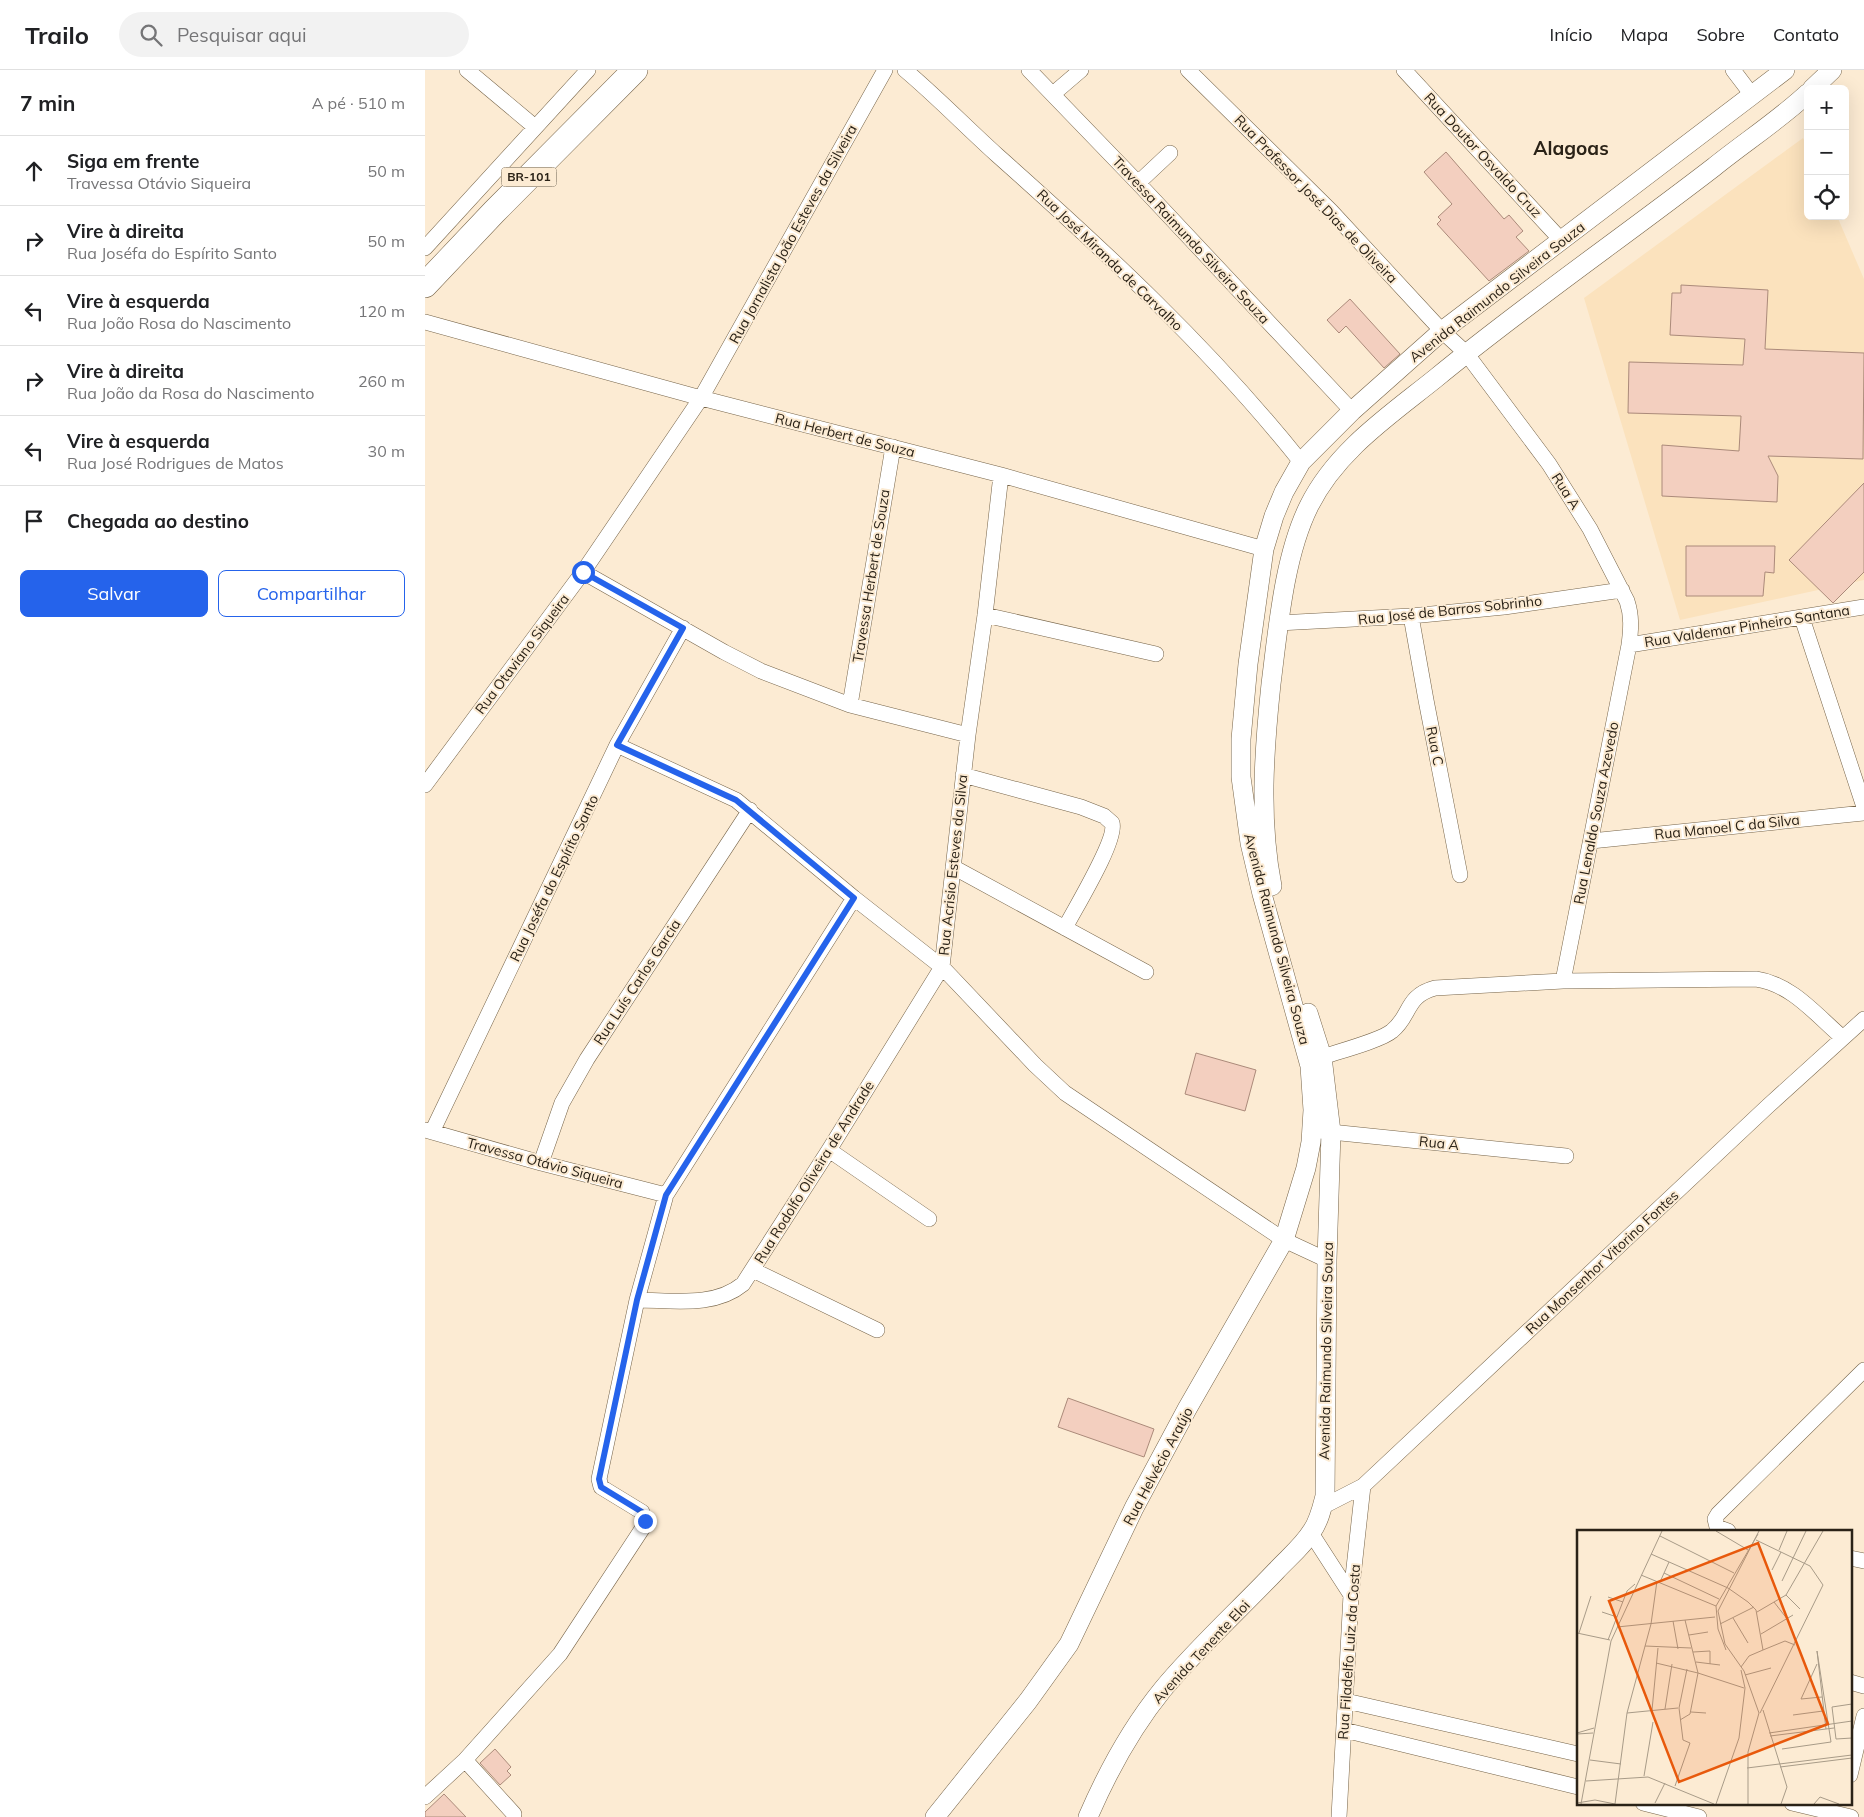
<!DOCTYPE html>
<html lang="pt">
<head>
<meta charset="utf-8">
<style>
	body { margin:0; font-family:Mulish,sans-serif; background:#f2f2f2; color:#202124 }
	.controls { position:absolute; right:15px; top:15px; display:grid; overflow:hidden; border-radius:8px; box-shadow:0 5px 20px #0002 }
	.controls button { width:45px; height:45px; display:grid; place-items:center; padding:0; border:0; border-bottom:1px solid #e0e0e0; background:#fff; color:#202124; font:25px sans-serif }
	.stop { position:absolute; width:15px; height:15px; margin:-11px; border:4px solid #2563eb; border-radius:50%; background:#fff }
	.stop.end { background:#2563eb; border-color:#fff; box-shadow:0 1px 5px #0008 }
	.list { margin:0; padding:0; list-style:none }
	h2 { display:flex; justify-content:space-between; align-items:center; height:65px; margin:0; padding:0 20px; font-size:21px }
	h2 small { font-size:16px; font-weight:400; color:#757577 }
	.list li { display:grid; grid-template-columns:32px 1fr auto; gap:15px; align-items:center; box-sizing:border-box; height:70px; padding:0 20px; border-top:1px solid #e0e0e0 }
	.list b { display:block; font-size:19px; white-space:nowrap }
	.list p { margin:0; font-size:16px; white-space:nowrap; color:#757577 }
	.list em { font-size:16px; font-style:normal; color:#757577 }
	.actions { display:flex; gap:10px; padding:15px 20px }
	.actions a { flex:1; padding:11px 0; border:1px solid #2563eb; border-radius:8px; text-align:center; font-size:18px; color:#2563eb }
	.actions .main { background:#2563eb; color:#fff }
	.icon { flex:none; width:28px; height:28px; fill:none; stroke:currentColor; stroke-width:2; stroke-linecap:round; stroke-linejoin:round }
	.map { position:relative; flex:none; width:1439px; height:1747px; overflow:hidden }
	header { display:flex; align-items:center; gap:30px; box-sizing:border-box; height:70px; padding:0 25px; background:#fff; border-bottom:1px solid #e0e0e0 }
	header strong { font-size:24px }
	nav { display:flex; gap:28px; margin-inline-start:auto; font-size:18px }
	.search { width:350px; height:45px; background:#f2f2f2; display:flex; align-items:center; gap:12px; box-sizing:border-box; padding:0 18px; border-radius:28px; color:#757577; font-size:19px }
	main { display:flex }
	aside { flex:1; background:#fff }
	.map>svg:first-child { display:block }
</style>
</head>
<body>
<header>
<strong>Trailo</strong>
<div class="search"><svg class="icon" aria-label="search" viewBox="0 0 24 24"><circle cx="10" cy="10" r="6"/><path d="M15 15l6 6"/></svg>Pesquisar aqui</div>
<nav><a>Início</a><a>Mapa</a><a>Sobre</a><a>Contato</a></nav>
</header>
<main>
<aside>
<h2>7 min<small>A pé · 510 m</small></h2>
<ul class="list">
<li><svg class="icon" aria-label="ahead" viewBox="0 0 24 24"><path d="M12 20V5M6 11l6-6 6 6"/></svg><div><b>Siga em frente</b><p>Travessa Otávio Siqueira</p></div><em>50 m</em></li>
<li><svg class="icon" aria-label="right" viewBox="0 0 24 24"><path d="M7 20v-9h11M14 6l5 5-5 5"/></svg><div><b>Vire à direita</b><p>Rua Joséfa do Espírito Santo</p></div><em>50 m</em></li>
<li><svg class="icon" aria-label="left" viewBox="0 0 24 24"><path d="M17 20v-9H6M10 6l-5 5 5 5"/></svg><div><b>Vire à esquerda</b><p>Rua João Rosa do Nascimento</p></div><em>120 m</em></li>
<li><svg class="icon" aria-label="right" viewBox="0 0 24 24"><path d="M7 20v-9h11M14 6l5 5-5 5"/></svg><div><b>Vire à direita</b><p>Rua João da Rosa do Nascimento</p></div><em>260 m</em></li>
<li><svg class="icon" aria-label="left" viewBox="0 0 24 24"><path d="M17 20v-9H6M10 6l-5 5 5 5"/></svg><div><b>Vire à esquerda</b><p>Rua José Rodrigues de Matos</p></div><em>30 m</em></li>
<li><svg class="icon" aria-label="arrive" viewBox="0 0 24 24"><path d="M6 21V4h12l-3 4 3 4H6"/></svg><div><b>Chegada ao destino</b></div></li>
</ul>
<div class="actions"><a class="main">Salvar</a><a>Compartilhar</a></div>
</aside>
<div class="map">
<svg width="1439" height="1747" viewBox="0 0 1439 1747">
	<rect width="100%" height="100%" fill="#fcebd3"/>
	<!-- built -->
	<path fill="#fbe2bd" d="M1378 68 1383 78V146H1412L1439 209V510L1255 550 1159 228Z"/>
	<!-- building -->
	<path fill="#f3cfbf" stroke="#ab8a7a" d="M1021 82 1079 149 1084 145 1098 161 1091 167 1104 181 1064 211 1012 154 1016 150 1013 147 1027 134 999 102Z
		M1256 215 1343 220 1340 279 1439 283 1438 389 1343 386 1353 406 1352 432 1237 426V375L1314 381 1316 346 1203 343 1204 292 1318 295 1320 269 1245 265 1247 223H1256Z
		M925 229 975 284 959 298 921 256 914 263 902 250Z
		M1439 413V502L1408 533 1364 490Z
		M1261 476H1350L1349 503 1340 502 1338 526H1261Z
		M771 983 831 1000 820 1041 760 1024Z
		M643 1328 729 1359 719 1387 633 1357Z
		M70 1679 86 1697 82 1701 86 1705 75 1715 55 1693Z
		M19 1724 41 1747H0V1742Z"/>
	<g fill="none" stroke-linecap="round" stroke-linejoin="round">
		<defs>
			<path id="minor" d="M42 0 110 57
				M480 0C512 27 541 57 572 85 680 181 786 279 876 392
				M604 0 713 113 927 341
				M763 0 906 141 1017 261 1041 283 1124 394 1165 459 1202 531C1207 546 1206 559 1204 575L1138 911
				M979 0 1137 171
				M1308 0 1327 25
				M628 24 656 0
				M713 113 745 83
				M0 178 163 0
				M0 252 276 328 576 405 839 479
				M576 405 560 545 543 665 517 897 610 995 640 1023 859 1170 902 1190
				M158 502 299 582 336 601 425 635 543 665
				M560 545 731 584
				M986 546 1001 630 1035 805
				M1377 548 1439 737
				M853 553 986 546 1079 537 1197 520
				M1204 575 1439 537
				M425 635 468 377
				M192 675 311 730 429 828 517 897 404 1080 318 1214C289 1238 247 1230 212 1230
				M538 705 656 737 679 746 687 753C693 769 649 840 640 858
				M0 715 158 502 276 328 460 0
				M1166 771 1439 743
				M528 797 721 902
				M886 988 897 987C912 982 957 970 967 961 986 946 980 926 1010 918L1138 911 1331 909C1367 914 1392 946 1418 968
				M0 1060 116 1093 241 1125
				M896 1061 1141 1086
				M7 1062 192 675 258 558
				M404 1080 504 1149
				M116 1093 137 1033 162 989 325 740
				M328 1200 452 1260
				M897 1437 938 1416 1343 1036 1439 949
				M1303 1461 1292 1457 1290 1449 1293 1444 1439 1300
				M886 1463 926 1525
				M1425 1488 1439 1491
				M1425 1612 1439 1616
				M921 1631 1153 1684
				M919 1660 1153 1717
				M40 1690 89 1744
				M1425 1705 1439 1646
				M0 1727 40 1690 135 1584 219 1456 220 1451 217 1442 176 1417 174 1409 212 1230 241 1125 429 828
				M1218 1733 1274 1747
				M1367 1733 1426 1747
				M914 1747 926 1525 938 1416"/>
			<path id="tertiary" d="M1387 19 1407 0
				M847 816C834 749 839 681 846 614 853 559 859 486 884 436 911 381 965 345 1011 308 1101 234 1197 168 1289 97 1320 72 1354 50 1383 23
				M510 1747 603 1631 644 1574 709 1438 762 1339 859 1170 881 1098 886 1072 888 1040 885 996 837 824 825 773 816 707V669L823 594 839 479 849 446 859 422 876 392 927 341 1017 261 1360 0
				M663 1747C682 1703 707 1657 738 1619 773 1577 814 1540 851 1501 863 1488 878 1476 887 1461 894 1451 897 1438 900 1426L902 1190 906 1062 897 987 883 943"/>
			<path id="trunk" d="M0 215 69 142 210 0"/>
		</defs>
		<!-- minor casing -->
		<use href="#minor" stroke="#766449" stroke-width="16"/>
		<!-- tertiary casing -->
		<use href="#tertiary" stroke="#766449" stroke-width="20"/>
		<!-- trunk casing -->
		<use href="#trunk" stroke="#766449" stroke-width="26"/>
		<!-- minor -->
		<use href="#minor" stroke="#fff" stroke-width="15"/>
		<!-- tertiary -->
		<use href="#tertiary" stroke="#fff" stroke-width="19"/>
		<!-- trunk -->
		<use href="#trunk" stroke="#fff" stroke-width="25"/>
	</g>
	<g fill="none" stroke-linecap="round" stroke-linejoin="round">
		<!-- route -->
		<path stroke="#2563eb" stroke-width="6" d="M158 502 258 558 192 675 311 730 429 828 241 1125 212 1230 174 1409 176 1417 217 1442 220 1451"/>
	</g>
	<g text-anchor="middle" stroke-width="4" stroke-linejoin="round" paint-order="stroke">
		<!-- shield labels -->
		<rect fill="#fcebd3" stroke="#695e4f" stroke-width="1" x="76.5" y="97.5" width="55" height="19" rx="4"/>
		<g font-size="12" font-weight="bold" fill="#2a2217">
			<text x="104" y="111">BR-101</text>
		</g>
		<!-- street labels -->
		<g font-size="14" fill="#2a2217" stroke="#fcebd3">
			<text transform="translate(1058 85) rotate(47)" y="5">Rua Doutor Osvaldo Cruz</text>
			<text transform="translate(891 129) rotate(46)" y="5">Rua Professor José Dias de Oliveira</text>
			<text transform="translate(368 164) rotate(-61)" y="5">Rua Jornalista João Esteves da Silveira</text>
			<text transform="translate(766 170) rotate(47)" y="5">Travessa Raimundo Silveira Souza</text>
			<text transform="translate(685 190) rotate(44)" y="5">Rua José Miranda de Carvalho</text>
			<text transform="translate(1072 222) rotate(-38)" y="5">Avenida Raimundo Silveira Souza</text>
			<text transform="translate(420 365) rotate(14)" y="5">Rua Herbert de Souza</text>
			<text transform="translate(1141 421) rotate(57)" y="5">Rua A</text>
			<text transform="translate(446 506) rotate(-81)" y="5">Travessa Herbert de Souza</text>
			<text transform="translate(1025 540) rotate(-6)" y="5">Rua José de Barros Sobrinho</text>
			<text transform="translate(1322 556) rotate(-9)" y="5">Rua Valdemar Pinheiro Santana</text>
			<text transform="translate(97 584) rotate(-53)" y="5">Rua Otaviano Siqueira</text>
			<text transform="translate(1010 676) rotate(79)" y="5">Rua C</text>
			<text transform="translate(1171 743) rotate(-79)" y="5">Rua Lenaldo Souza Azevedo</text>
			<text transform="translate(1302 757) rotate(-6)" y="5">Rua Manoel C da Silva</text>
			<text transform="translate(528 795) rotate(-84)" y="5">Rua Acrisio Esteves da Silva</text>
			<text transform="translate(129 808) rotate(-64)" y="5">Rua Joséfa do Espírito Santo</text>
			<text transform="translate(852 869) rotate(75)" y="5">Avenida Raimundo Silveira Souza</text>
			<text transform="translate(212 912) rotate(-57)" y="5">Rua Luís Carlos Garcia</text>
			<text transform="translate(1014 1073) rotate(6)" y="5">Rua A</text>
			<text transform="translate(120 1093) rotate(15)" y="5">Travessa Otávio Siqueira</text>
			<text transform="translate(389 1102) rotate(-58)" y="5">Rua Rodolfo Oliveira de Andrade</text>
			<text transform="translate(1177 1192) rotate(-43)" y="5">Rua Monsenhor Vitorino Fontes</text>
			<text transform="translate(901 1281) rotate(-89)" y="5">Avenida Raimundo Silveira Souza</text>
			<text transform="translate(733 1396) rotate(-62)" y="5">Rua Helvécio Araújo</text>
			<text transform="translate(776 1582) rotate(-47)" y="5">Avenida Tenente Eloi</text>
			<text transform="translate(924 1582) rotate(-86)" y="5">Rua Filadelfo Luiz da Costa</text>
		</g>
		<!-- district labels -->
		<g font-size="19" font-weight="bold" fill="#2a2217" stroke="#fcebd3">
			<text x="1146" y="85">Alagoas</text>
		</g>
	</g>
	<!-- overview -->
	<g transform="translate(1152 1460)">
		<rect width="275" height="275" fill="#fcebd3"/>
		<path fill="none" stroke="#a89b88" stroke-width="1" d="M139 1 171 20M83 6 157 43M179 10 233 36 246 55 183 183M202 20 210 1M74 24 151 58 171 72 179 80 186 120M195 40 204 22M87 43 142 69M64 45 139 76M205 51 229 1M83 52 92 32M209 65 223 79M31 67 46 72M197 72 211 90M25 82 40 87M180 82 209 65 246 1M156 88 171 113M108 90 121 143 167 158M96 91 101 119M143 94 177 77M40 97 138 87M0 103 33 110M2 103 14 66M184 104 216 85M112 105 131 102M31 110 50 61 58 54M68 116 114 118M149 120 141 99 139 76 181 4M240 121 249 199M116 122 133 121V134M119 132 143 135M79 133 121 143 113 184 103 190M240 134 224 169 245 167M164 137 172 126 186 120 208 111 218 115M168 145 194 138M275 174 255 177 259 209 275 208M88 179 95 134M75 180 81 118M186 180 210 257 204 274M114 182 129 183M50 183 101 178M216 185 246 181M0 203 17 198M192 203 275 191M0 204 16 203M193 206 257 198M205 219 254 212 240 121M13 230 44 234M203 237 275 228M170 238 275 225M67 246 76 192M9 251 71 247 137 274M98 256 113 213 106 210 102 178 110 139M0 273 18 270 38 274M78 273 88 253M4 274 34 111 85 1M38 274 50 183 74 94 80 51M139 274 162 208 168 158 164 140M171 274V222L182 183 167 141 148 114 141 81 182 1M237 274 243 267 262 274"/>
		<path fill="#e8590c" fill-opacity="0.15" stroke="#e8590c" stroke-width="2.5" d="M181 13 251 194 102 252 32 71Z"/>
		<rect width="275" height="275" fill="none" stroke="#2a2217" stroke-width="2.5"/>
	</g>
</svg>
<div class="controls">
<button>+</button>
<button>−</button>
<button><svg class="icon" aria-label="locate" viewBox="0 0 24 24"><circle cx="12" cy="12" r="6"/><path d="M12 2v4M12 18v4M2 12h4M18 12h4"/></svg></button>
</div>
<div class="stop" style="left:158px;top:502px"></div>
<div class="stop end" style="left:220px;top:1451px"></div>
</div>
</main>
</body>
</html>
